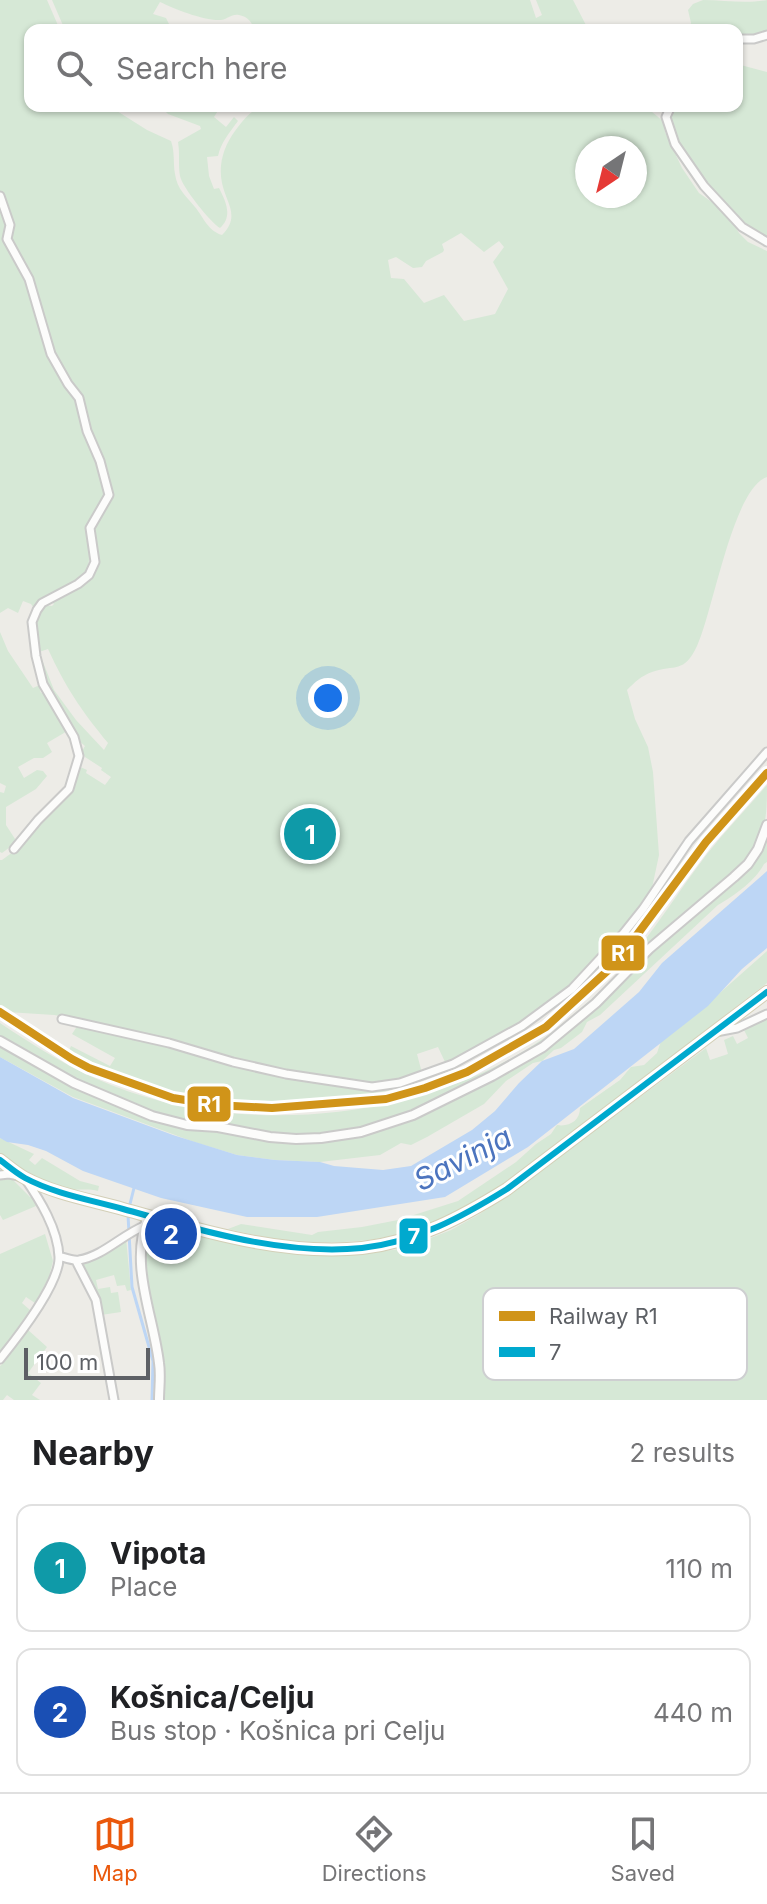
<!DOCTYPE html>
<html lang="en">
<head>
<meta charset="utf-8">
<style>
	body { margin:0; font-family:Inter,sans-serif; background:#f2f2f2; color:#202124 }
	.compass { position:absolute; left:575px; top:136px; width:72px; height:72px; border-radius:50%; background:#fff; box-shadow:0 2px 6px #0004; rotate:215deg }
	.scale { position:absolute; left:24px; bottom:20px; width:126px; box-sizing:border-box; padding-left:8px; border:4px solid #5d6065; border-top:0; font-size:22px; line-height:28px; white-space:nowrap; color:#5d6065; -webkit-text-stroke:6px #fff; paint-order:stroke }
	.you { position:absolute; left:328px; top:698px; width:28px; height:28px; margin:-20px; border:6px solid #fff; border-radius:50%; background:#1a73e8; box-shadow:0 0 0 12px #1a73e833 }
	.badge { display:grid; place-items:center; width:52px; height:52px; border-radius:50%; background:#ea580c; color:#fff; font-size:26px; font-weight:700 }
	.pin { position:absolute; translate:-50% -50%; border:4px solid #fff; box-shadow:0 2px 8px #0006 }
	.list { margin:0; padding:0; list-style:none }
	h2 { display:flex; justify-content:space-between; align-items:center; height:104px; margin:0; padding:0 32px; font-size:34px }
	h2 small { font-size:26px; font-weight:400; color:#757577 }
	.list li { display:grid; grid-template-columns:52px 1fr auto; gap:24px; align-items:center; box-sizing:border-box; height:128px; margin:0 16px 16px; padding:0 16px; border:2px solid #e0e0e0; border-radius:16px }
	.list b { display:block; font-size:30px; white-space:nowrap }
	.list p { margin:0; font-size:26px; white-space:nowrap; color:#757577 }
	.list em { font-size:26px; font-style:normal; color:#757577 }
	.icon { flex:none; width:44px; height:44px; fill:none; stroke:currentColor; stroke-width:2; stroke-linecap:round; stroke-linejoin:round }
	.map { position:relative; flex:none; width:767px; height:1400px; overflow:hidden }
	.search { position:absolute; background:#fff; box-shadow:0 2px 6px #0004; left:24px; right:24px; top:24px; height:88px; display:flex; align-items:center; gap:20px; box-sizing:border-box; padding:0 28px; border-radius:16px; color:#757577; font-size:30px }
	.sheet { height:392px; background:#fff }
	nav { display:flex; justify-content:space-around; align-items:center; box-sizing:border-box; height:112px; border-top:2px solid #e0e0e0; background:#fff; font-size:22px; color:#757577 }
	nav a { display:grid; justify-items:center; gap:4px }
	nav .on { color:#ea580c }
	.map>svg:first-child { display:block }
</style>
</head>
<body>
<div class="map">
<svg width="767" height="1400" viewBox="0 0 767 1400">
	<rect width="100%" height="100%" fill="#edece7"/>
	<!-- green -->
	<path fill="#d6e8d6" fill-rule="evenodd" d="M0 0H47L60 30H30V106H109L147 130 171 141C175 152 173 163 175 174 177 189 186 196 195 207 204 218 208 231 222 235 241 216 226 203 222 183 218 164 224 146 235 131 244 119 249 112 262 106H645L664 122 665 132 682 168 699 193 726 212 739 233 748 242 767 251V477C733 488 713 612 697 646 684 674 675 664 652 672 641 676 635 682 627 690L635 719 648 747 653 772 659 855 652 888 620 933 589 967 564 991 510 1030 473 1052 445 1062 438 1047 417 1054 422 1073 403 1080 373 1085 272 1070 80 1019 54 1015 7 1012 0 1007V860H2L17 849 69 791 78 766 87 770 86 773 105 785 111 777 101 770 102 768 85 757 82 751 85 746 79 741 43 680 33 623 44 605 52 606 54 604 52 602 55 598C94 572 94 575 88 527 87 539 91 556 88 566 84 586 49 596 34 608L31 604 23 601 18 613 8 608 0 613ZM587 148H635V196H587ZM461 233 484 252 499 241 504 247 493 262 508 289 495 314 464 321 444 295 424 303 404 279 391 278 388 260 396 257 413 268 422 267 426 261 443 252 444 250 442 244ZM48 649C66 688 81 710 108 743L104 750 76 720 54 690 39 652Z
		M52 0H530L536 18 542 15 536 0H573L588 29 252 30 253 26C249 19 247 17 239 15 230 14 229 19 221 20 204 21 175 9 160 2L153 14 166 18 169 24 167 30H65Z
		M703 0C724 0 746 4 767 0V33L737 35V30H689L691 23 688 10 693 4Z
		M737 64 767 72V244L754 238 728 205 702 187 675 138 670 119 673 106H737Z
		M160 106H221L214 117 226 127 234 117 238 121C230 132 221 142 218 156L207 157 209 176 214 189 219 188C226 202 233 216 220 228 211 223 182 187 180 176 178 165 180 154 178 142L201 129 200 126 168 114Z
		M0 632 8 651 33 688 42 684 44 688 40 690 41 693 45 692 69 730 47 743 52 752 43 758H34L18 767 24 778 37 770 43 771 47 776 36 789 6 807V825L17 842 2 853 0 852V792L4 793 6 786 0 783Z
		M767 785C767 825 765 832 743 865L601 997 542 1044 427 1108 358 1130 297 1136 271 1135 227 1125 206 1122H189L167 1118 127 1103 77 1081 0 1039V1023C36 1047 71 1069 111 1085 255 1143 459 1117 576 1013 591 999 607 986 620 971 652 934 678 892 707 854 726 830 747 808 767 785Z
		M767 832V862L764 864C756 880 734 896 718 905L600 1015 587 1022 582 1032 561 1048 554 1050 542 1061 533 1063 506 1081 484 1104 427 1137 411 1145 401 1143 380 1155 320 1162 275 1160 237 1155 194 1142 73 1097 0 1057V1044L151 1117 288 1141 381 1128 515 1067 734 881Z
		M767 951V983C706 1030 645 1077 584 1124 541 1156 498 1196 449 1218 378 1249 302 1248 228 1229L241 1224 312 1235 318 1232 362 1227 398 1220 458 1201 516 1162 536 1144 551 1134 557 1125C569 1127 580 1121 580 1108L620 1080 631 1067 644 1065 657 1053 661 1041 696 1014Z
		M767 1019V1400H163C163 1387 164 1374 163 1362 159 1330 125 1250 159 1228L182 1233 189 1230 250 1246 289 1253 327 1255 382 1251 403 1249 451 1230 478 1215 504 1198 706 1048 710 1060 728 1054 724 1040 733 1036 737 1044 748 1038 744 1030Z
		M78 1025 126 1037 170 1045 241 1067 372 1089H392V1090C277 1112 173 1108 68 1053L71 1046 110 1066 115 1058 72 1034Z
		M0 1138 34 1154 29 1160 35 1165 42 1158 80 1181 99 1186 98 1191C87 1188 77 1191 65 1189 41 1184 20 1170 0 1156Z
		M11 1178 30 1197 32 1196 36 1206 3 1220 0 1215V1180Z
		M45 1234 53 1261 49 1277 35 1303 26 1297 22 1303 30 1310 0 1357V1254Z
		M126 1238 131 1290 127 1291 125 1285 117 1286 114 1275 96 1280 98 1289 110 1287 111 1293 118 1292 121 1312 101 1315C98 1295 93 1279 80 1263L82 1261 104 1256Z
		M27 1329 47 1347 28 1373 41 1383 32 1395 40 1400H14L7 1395 3 1400H0V1366L6 1360Z"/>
	<!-- water -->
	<path fill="#bdd6f5" d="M767 871V948L742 969 708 1006 528 1147 445 1197 317 1217H247L161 1198 83 1171 46 1151 28 1145 7 1142 0 1138V1057L73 1098 173 1135 237 1155 275 1160 320 1162 334 1166 383 1170 411 1166 472 1130 495 1111 519 1083 542 1061 574 1049 639 992 662 963Z"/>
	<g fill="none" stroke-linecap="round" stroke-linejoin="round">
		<!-- stream -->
		<path stroke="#bdd6f5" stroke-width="3" d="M129 1208 135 1184
			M128 1215 132 1287 153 1361 152 1400"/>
		<defs>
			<path id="minor" d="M737 39H754L767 35
				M671 106 666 117 675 144 704 186 742 227 767 242
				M0 196 10 225 7 239 29 279 51 354 68 384 79 398 87 431 100 461 109 495 90 528 95 562 89 575 78 584 42 603 37 610 32 622 36 656 43 684 74 737 79 756 69 789 38 820 14 849
				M62 1019 169 1043 233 1062 286 1074 372 1087 400 1083 453 1064 522 1026 572 989 623 934 643 909 689 841 767 752
				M716 1032 737 1028 767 1014
				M0 1175 9 1174 24 1177C40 1200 58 1229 59 1257 60 1283 17 1338 0 1359
				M59 1256C66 1258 72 1261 79 1260 103 1256 122 1235 144 1226
				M76 1261 96 1300 114 1400"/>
			<path id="tertiary" d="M0 1041 74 1083 152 1116 187 1125 218 1127 270 1137 296 1139 321 1138 361 1132 413 1115 492 1076 543 1047 596 1003 649 949 734 877 748 864 758 849 767 825
				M148 1216C129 1266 153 1313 159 1363 161 1375 159 1388 159 1400"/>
			<path id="primary" d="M0 1160C8 1166 16 1173 25 1178 55 1194 91 1200 123 1209 200 1230 282 1256 362 1248 416 1242 462 1217 507 1189L767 992"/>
		</defs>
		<!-- minor casing -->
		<use href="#minor" stroke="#cacac9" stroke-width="11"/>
		<!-- tertiary casing -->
		<use href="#tertiary" stroke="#cacac9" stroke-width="12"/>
		<!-- primary casing -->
		<use href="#primary" stroke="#d3cfb7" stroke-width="14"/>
		<!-- minor -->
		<use href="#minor" stroke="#fcfcfb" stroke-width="7"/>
		<!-- tertiary -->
		<use href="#tertiary" stroke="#fcfcfb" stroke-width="8"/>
		<!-- primary -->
		<use href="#primary" stroke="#f2f2e9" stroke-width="10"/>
		<defs>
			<path id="bus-1" d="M0 1160C8 1166 16 1173 25 1178 55 1194 91 1200 123 1209 200 1230 282 1256 362 1248 416 1242 462 1217 507 1189L767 992"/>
		</defs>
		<!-- bus-1 casing -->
		<use href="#bus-1" stroke="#fff" stroke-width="12"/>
		<!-- bus-1 -->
		<use href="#bus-1" stroke="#00a9ce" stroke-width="6"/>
		<defs>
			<path id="rail-1" d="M0 1012 72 1059 89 1068 173 1098 216 1105 272 1108 386 1099 425 1088 467 1072 546 1027 616 963 706 842 767 773"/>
		</defs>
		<!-- rail-1 casing -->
		<use href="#rail-1" stroke="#fff" stroke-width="14"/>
		<!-- rail-1 -->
		<use href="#rail-1" stroke="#d09419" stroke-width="8"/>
	</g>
	<g text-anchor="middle" stroke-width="6" stroke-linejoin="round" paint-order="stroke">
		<!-- water labels -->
		<g font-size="30" font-style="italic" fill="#4c74be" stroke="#fff">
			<text transform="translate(463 1159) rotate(-27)" y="10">Savinja</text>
		</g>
	</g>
	<!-- legend -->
	<rect x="483" y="1288" width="264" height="92" rx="12" fill="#fff" stroke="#cecfd1" stroke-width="2"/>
	<rect x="499" y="1311" width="36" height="10" fill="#d09419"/>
	<rect x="499" y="1347" width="36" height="10" fill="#00a9ce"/>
	<g font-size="22" fill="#5d6065">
		<text x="549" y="1324">Railway R1</text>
		<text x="549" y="1360">7</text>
	</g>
	<g stroke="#fff" stroke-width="3">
		<rect x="600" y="934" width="46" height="38" rx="8" fill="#d09419"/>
		<rect x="186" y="1085" width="46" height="38" rx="8" fill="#d09419"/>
		<rect x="398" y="1217" width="31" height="38" rx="8" fill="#00a9ce"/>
	</g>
	<g font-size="22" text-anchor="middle" font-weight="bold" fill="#fff">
		<text x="623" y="961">R1</text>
		<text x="209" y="1112">R1</text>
		<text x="414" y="1244">7</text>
	</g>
</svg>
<svg class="compass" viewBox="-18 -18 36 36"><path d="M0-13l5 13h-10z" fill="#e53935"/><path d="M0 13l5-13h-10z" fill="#757577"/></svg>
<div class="scale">100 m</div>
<div class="you"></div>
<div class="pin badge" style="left:310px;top:834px;background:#0f9aa8">1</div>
<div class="pin badge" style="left:171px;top:1234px;background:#1a4fb4">2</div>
<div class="search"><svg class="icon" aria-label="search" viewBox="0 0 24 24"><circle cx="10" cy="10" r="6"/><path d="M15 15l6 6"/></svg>Search here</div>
</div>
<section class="sheet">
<h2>Nearby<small>2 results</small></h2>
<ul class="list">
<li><span class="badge" style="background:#0f9aa8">1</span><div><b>Vipota</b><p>Place</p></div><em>110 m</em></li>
<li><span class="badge" style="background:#1a4fb4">2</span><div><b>Košnica/Celju</b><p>Bus stop · Košnica pri Celju</p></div><em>440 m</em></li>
</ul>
</section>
<nav>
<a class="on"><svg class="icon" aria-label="map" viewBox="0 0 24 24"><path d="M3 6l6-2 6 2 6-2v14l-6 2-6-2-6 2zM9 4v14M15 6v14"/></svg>Map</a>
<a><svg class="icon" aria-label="directions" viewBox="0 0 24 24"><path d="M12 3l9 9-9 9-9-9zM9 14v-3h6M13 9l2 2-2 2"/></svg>Directions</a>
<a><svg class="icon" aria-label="saved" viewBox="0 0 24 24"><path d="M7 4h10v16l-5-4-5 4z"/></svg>Saved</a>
</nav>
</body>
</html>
